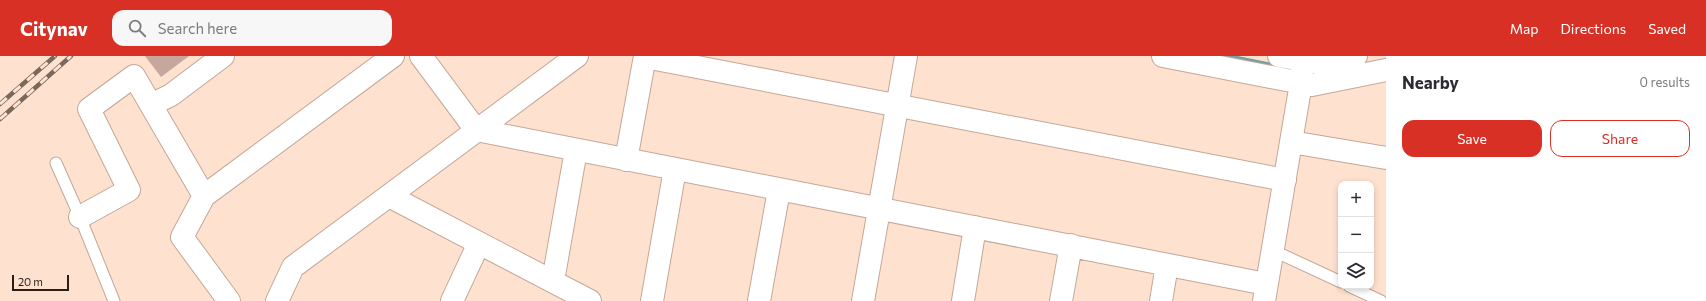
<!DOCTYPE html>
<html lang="en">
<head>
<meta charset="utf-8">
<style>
	body { margin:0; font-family:Commissioner,sans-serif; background:#f7f7f7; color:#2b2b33 }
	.controls { position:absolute; right:12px; bottom:12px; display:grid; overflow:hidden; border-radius:8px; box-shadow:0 2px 6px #0003 }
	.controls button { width:36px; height:36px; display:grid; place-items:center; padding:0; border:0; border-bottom:1px solid #e1e1e2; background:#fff; color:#2b2b33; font:20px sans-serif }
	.scale { position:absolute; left:12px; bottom:10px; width:57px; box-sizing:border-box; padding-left:4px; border:2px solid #281e17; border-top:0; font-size:11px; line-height:14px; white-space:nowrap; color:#281e17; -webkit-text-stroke:3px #ffe1d0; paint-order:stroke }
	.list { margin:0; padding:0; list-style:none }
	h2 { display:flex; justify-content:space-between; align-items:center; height:52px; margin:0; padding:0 16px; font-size:17px }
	h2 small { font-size:13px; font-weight:400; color:#7c7c81 }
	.actions { display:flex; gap:8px; padding:12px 16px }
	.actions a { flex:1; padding:9px 0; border:1px solid #d93025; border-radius:12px; text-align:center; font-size:14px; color:#d93025 }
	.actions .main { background:#d93025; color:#fff }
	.icon { flex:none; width:22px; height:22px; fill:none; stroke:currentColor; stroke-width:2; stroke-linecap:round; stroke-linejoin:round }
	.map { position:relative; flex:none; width:1386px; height:245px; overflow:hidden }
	header { display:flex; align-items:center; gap:24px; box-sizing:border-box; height:56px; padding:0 20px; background:#d93025; color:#fff }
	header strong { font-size:19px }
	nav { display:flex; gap:22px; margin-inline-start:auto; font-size:14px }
	.search { width:280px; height:36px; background:#f7f7f7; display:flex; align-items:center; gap:10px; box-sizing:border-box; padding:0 14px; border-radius:12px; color:#7c7c81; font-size:15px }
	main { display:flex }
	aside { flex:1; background:#fff }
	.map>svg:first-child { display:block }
</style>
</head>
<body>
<header>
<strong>Citynav</strong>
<div class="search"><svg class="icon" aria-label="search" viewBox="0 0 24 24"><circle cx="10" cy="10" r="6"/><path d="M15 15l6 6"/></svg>Search here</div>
<nav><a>Map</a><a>Directions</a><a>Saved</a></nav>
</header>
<main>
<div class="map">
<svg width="1386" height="245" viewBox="0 0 1386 245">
	<rect width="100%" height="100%" fill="#ffe1d0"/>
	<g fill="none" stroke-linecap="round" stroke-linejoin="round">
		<!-- stream -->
		<path stroke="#6da2a2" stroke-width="5.5" d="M1224 0 1298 15"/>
	</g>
	<!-- building -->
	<path fill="#c6a69d" d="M145 0H189L161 21Z"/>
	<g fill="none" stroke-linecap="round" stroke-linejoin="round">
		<defs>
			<path id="lane" d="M56 107 80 161 114 245
				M1272 194 1341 226
				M1349 230 1381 245"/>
			<path id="street" d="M421 0 476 74 1266 228
				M1163 0 1312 29 1386 14
				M1279 0 1320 7 1356 0
				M645 1 1285 124
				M151 49 171 39 223 0
				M1291 86 1386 102
				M626 104 645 0
				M389 140 590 245
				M80 161 129 134 89 53 134 20 204 140
				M553 225 576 94
				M229 245 182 181 204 140 393 0
				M277 245 293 211 577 0
				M452 245 479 187
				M652 245 675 113
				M759 245 779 134
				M863 245 906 0
				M963 245 975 171
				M1061 245 1071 189
				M1161 245 1167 209
				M1264 245 1301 27 1303 0"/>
		</defs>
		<!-- lane casing -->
		<use href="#lane" stroke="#c3a797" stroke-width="13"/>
		<!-- street casing -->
		<use href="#street" stroke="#c3a797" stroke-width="24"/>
		<!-- lane -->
		<use href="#lane" stroke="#fff" stroke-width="11"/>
		<!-- street -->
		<use href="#street" stroke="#fff" stroke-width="22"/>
		<defs>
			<path id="rail" d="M0 48 55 0
				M0 63 71 0"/>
		</defs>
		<!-- rail casing -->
		<use href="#rail" stroke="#7a685d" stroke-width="4.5"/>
		<!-- rail -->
		<use href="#rail" stroke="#ffe1d0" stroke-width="3" stroke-dasharray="9" stroke-linecap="butt"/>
	</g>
</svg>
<div class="controls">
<button>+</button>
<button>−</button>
<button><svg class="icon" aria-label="layers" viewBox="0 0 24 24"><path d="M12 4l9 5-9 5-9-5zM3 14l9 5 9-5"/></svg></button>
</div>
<div class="scale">20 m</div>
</div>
<aside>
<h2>Nearby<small>0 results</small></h2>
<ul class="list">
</ul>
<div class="actions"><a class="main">Save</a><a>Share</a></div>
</aside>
</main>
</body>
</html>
